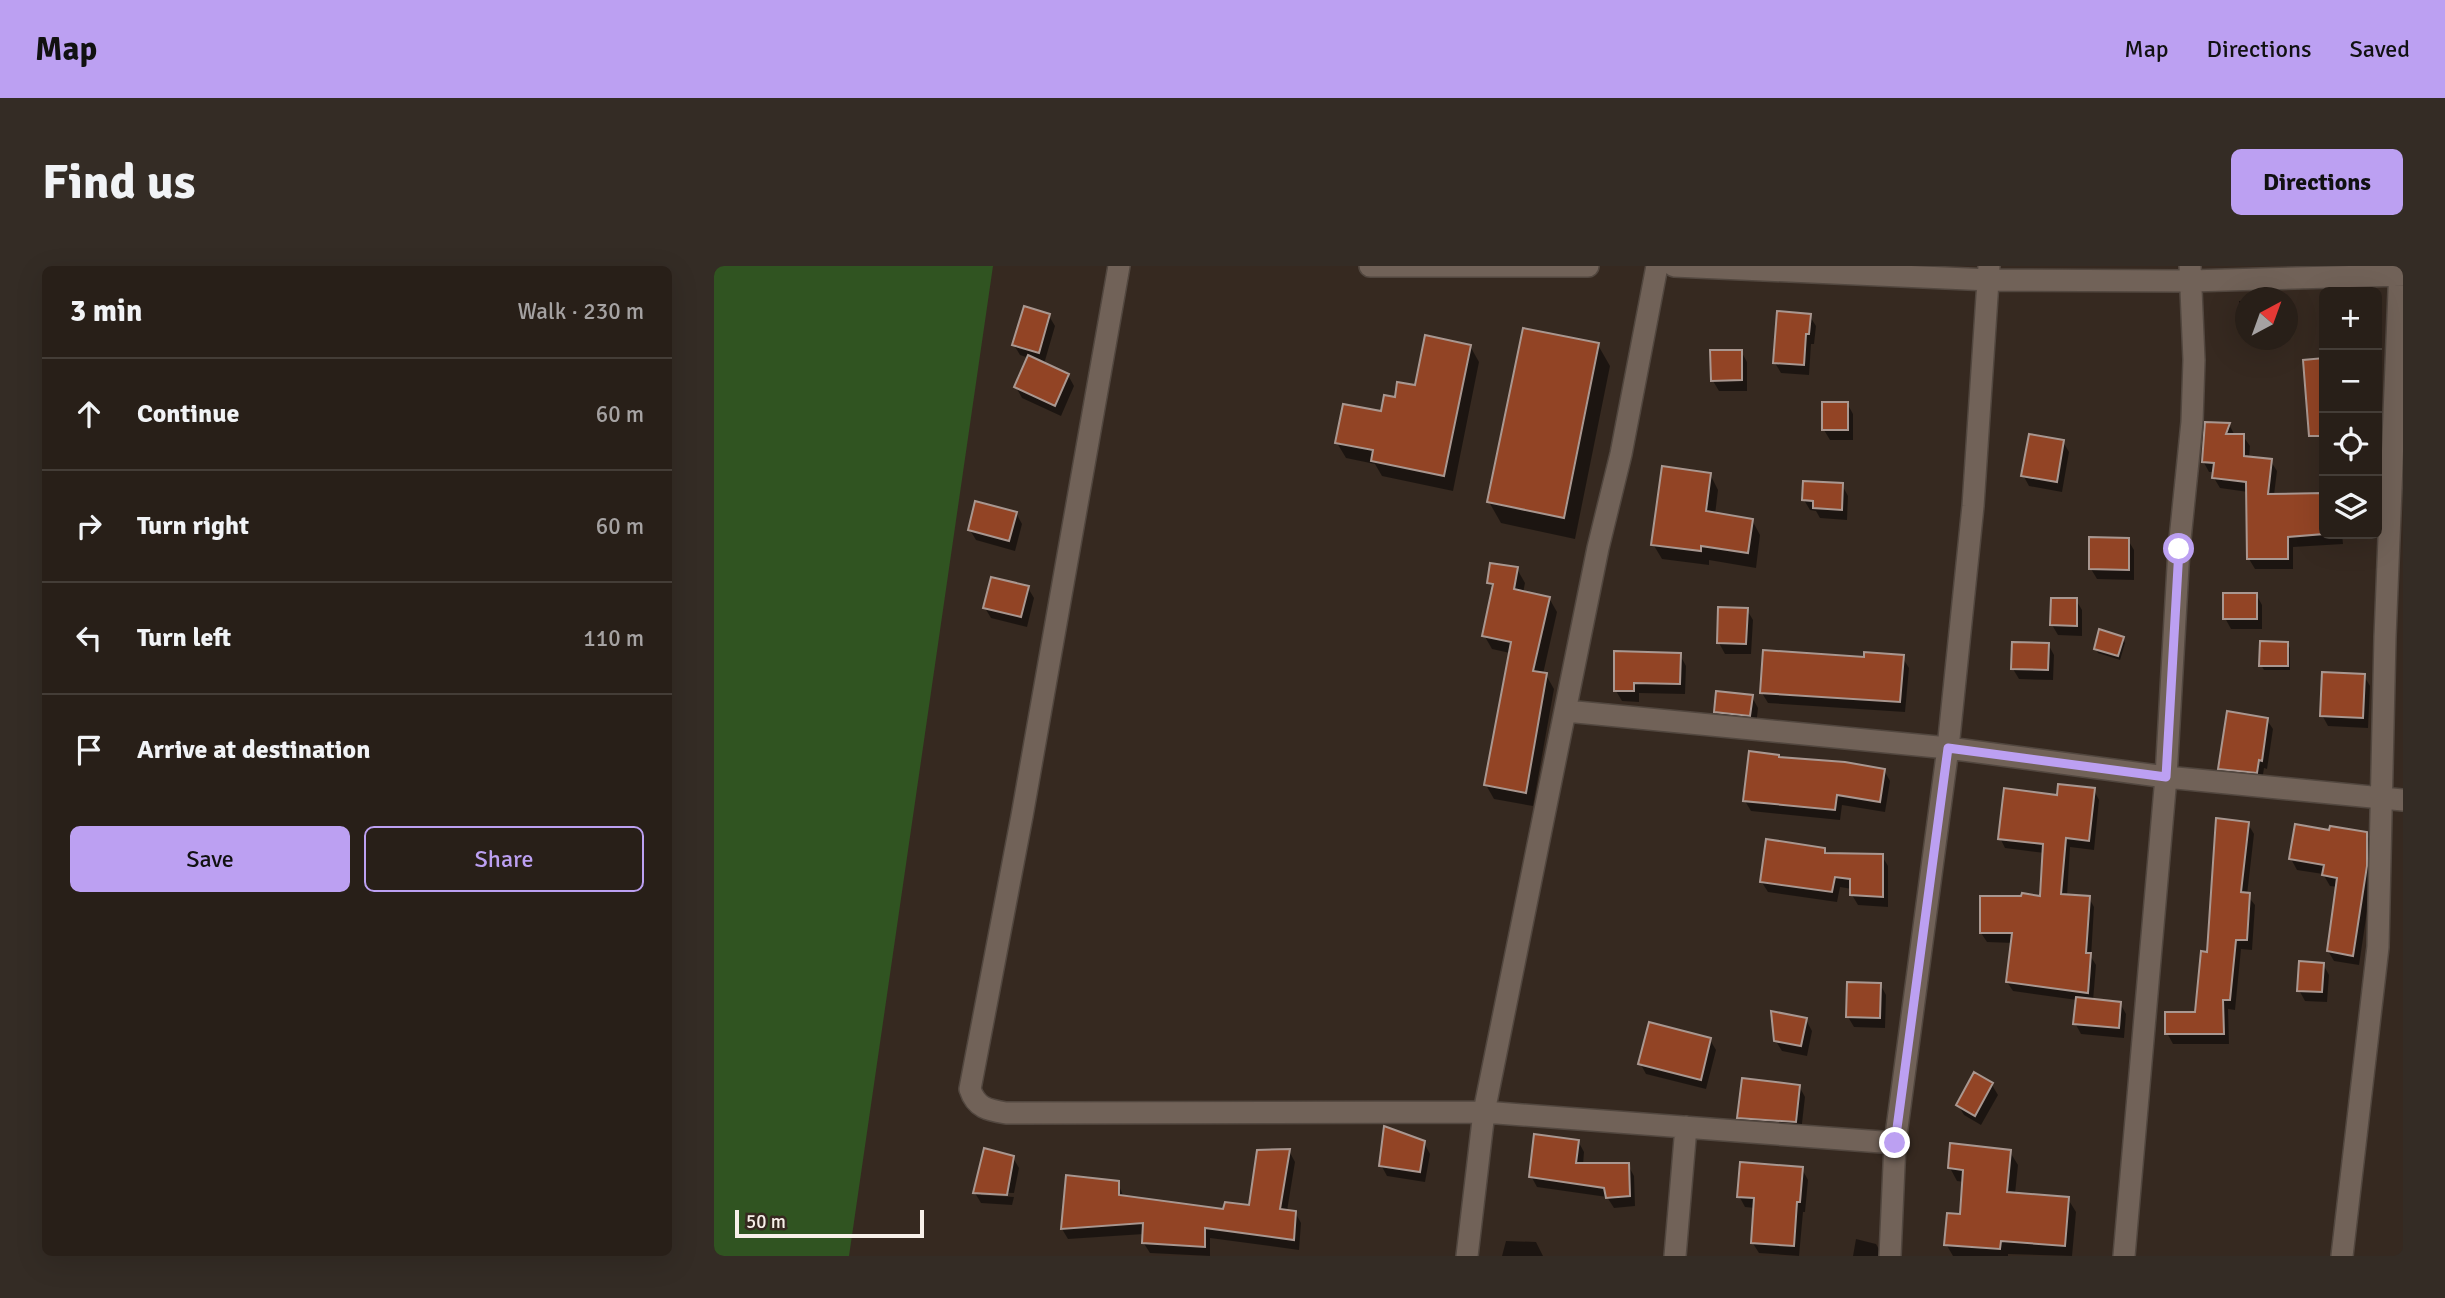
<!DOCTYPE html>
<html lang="en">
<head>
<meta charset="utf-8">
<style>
	body { margin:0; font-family:Signika,sans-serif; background:#342c25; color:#f1f3f6 }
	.controls { position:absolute; right:21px; top:21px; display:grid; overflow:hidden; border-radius:10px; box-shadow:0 7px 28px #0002 }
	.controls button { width:63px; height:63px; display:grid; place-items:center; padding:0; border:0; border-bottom:2px solid #443d37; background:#281f18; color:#f1f3f6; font:35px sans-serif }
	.compass { position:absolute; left:1521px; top:21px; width:63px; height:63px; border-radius:50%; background:#281f18; box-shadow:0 7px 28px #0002; rotate:41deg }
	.scale { position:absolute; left:21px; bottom:18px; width:189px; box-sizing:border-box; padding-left:7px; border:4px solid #f8f0ea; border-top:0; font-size:19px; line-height:24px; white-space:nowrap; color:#f8f0ea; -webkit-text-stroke:5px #362920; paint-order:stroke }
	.stop { position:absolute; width:21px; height:21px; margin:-16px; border:5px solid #bca0f2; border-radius:50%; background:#fff }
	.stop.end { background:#bca0f2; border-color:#fff; box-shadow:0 2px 7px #0008 }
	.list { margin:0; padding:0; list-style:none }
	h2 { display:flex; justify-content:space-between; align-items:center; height:91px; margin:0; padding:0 28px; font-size:30px }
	h2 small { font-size:23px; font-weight:400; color:#a5a2a2 }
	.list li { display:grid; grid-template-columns:46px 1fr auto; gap:21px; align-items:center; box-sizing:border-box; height:112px; padding:0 28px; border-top:2px solid #443d37 }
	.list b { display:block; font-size:26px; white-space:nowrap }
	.list em { font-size:23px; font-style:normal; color:#a5a2a2 }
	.actions { display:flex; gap:14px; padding:21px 28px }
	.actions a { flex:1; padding:16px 0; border:2px solid #bca0f2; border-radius:10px; text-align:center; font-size:24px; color:#bca0f2 }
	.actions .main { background:#bca0f2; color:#111 }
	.icon { flex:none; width:38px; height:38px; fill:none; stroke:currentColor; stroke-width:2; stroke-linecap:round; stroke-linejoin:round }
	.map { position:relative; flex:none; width:1689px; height:990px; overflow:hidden; border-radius:10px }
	header { display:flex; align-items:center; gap:42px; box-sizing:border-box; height:98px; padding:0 35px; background:#bca0f2; color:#111 }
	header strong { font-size:33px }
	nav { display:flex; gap:38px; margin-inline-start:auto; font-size:24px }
	.intro { display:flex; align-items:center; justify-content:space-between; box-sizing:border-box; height:168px; padding:0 42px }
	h1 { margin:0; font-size:49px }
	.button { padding:18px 32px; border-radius:10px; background:#bca0f2; color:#111; font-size:24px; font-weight:700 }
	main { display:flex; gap:42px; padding:0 42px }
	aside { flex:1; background:#281f18; border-radius:10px; box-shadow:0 7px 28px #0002 }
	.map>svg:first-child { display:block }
</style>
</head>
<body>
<header>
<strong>Map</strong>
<nav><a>Map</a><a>Directions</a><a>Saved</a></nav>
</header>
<div class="intro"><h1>Find us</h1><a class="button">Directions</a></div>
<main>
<aside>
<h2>3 min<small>Walk · 230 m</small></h2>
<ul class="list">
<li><svg class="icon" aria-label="ahead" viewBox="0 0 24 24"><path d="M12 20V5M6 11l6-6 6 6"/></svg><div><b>Continue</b></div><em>60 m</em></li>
<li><svg class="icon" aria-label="right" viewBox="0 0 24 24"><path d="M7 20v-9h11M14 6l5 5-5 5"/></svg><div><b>Turn right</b></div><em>60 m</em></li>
<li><svg class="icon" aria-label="left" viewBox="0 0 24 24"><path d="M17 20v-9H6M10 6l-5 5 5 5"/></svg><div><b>Turn left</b></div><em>110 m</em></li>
<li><svg class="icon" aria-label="arrive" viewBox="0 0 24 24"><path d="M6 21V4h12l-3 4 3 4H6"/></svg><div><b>Arrive at destination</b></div></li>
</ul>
<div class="actions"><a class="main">Save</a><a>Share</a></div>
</aside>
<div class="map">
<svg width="1689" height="990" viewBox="0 0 1689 990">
	<rect width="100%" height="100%" fill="#362920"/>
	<!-- green -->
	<path fill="#305421" d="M0 0H279L135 990H0Z"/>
	<!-- shadow -->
	<path fill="#0007" d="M1584 0H1625V6H1587Z
		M1525 35H1532V70L1526 61Z
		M1095 49 1102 60 1100 78H1097L1095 109 1067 107 1061 97Z
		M335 50 341 60 330 98 354 109 360 120 347 150 308 132 302 121 315 92 306 89 300 79Z
		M884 79 896 100 861 273 787 257 775 236Z
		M756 80 765 96 739 225 668 210 661 198 632 192 623 177 668 147 682 133 702 121Z
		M1027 85 1033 96V125H1005L999 115Z
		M1133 137 1139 148V174H1116L1110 164Z
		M1515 158 1521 170H1529L1536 180 1535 192 1556 194 1563 205 1560 229 1610 228V268H1628L1629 278 1579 281V303H1541L1535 293 1534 226 1506 222 1500 212 1501 206H1495L1489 195Z
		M1349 176 1355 186 1348 226 1315 220 1309 209Z
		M996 208 1004 224 1001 249 1038 254 1046 269 1042 302 995 294V299L948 293 939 278Z
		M1128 219 1134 230 1133 254 1106 252 1102 245 1096 244 1090 234Z
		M302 247 308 258 301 285 262 274 256 264Z
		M1414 274 1420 284V314L1383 313 1377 303Z
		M803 303 811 317 809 327 835 332 843 346 829 408 832 409 840 423 819 540 780 533 772 519 796 387 778 383 770 369 779 324 775 317Z
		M314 322 320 332 313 361 277 352 271 342Z
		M1542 328 1548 339V363H1517L1511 352Z
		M1362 334 1368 344V370L1344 369 1338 359Z
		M1033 344 1039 354 1037 388H1011L1005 377Z
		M1409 372 1411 377 1406 394 1384 387 1382 382Z
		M1573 377 1576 382V404H1550L1547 399Z
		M1334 378 1340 389 1339 414 1305 413 1299 403Z
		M966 389 972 400 971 428 925 427V436L908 435 902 425Z
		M1188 391 1195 402 1191 446 1054 437 1048 427 1151 393Z
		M1650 410 1656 420 1654 462 1614 460 1608 449Z
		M1038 431 1044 442 1042 460 1007 456 1001 446Z
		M1553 454 1559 463 1553 503 1550 502 1548 515 1511 511 1506 503Z
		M1065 492 1170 504 1176 515 1171 546 1128 539 1126 554 1037 545 1031 535Z
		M1380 524 1385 534 1380 584 1356 581 1353 630 1375 632 1380 641 1377 691 1382 699 1379 735 1406 737 1412 748 1410 772 1367 768 1361 757 1363 734 1299 725 1293 716 1299 677 1273 676 1267 667 1327 632 1331 587 1291 582 1286 572 1345 531Z
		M1534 558 1540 568 1533 629 1541 639 1538 684 1527 683 1521 744 1514 743 1515 778H1459L1453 767 1483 748 1495 688Z
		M1617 566 1652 568 1659 579 1658 612 1645 699 1620 695 1614 685 1624 621 1616 620 1609 608 1583 604 1577 593Z
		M1110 584 1113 589 1168 590 1174 600V641L1144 639 1138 629V623L1126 621 1123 636 1054 626 1047 615Z
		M1609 698 1615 709 1613 736 1591 735 1585 724Z
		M1166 718 1172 729 1171 762 1140 761 1134 751Z
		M1092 754 1098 765 1093 790 1068 785 1061 774Z
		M996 774 1002 784 992 823 932 808 926 797Z
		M1278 819 1284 829 1267 859 1250 849 1244 839Z
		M1085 820 1091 831 1087 866 1031 862 1025 852Z
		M864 875 870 886 869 899H914L920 910 921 940 900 942 893 931 823 921 817 910Z
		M710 877 716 888 711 916 673 910 667 899Z
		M575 885 581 896 573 945 581 946 587 957 585 984 496 972V990L436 987 429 976 430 968 354 973 348 963 404 917 410 932 510 945 537 941Z
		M1296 886 1304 899 1301 928 1354 933 1362 946 1358 990 1294 988V990H1239L1232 978 1247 950 1250 916 1243 915 1236 902Z
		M299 892 305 902 300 927 267 926V929L300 931 298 939 267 937 261 927Z
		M1088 903 1094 914 1091 946H1089L1085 990 1045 987 1038 976 1041 942 1031 941 1025 930Z
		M1142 973 1162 978 1169 990H1139Z
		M792 975 822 976 829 990H788Z"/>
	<!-- building -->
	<path fill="#924425" stroke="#a99790" stroke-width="2" d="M310 40 336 48 325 87 298 79Z
		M1063 45 1097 48 1095 68H1092L1090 99 1059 97Z
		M809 62 885 77 850 252 773 236Z
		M711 69 757 79 730 210 657 195 659 184 621 177 629 138 667 145 670 129 681 131 683 116 701 119Z
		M996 84H1028V114L997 115Z
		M314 89 355 108 341 140 300 121Z
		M1610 92V170H1595L1589 94Z
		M1108 136H1134V164H1108Z
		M1491 156 1516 157 1512 168H1530V190L1558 193 1554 228 1610 227V268L1574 271V293H1533L1532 216 1498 212 1500 197 1488 196Z
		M1315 168 1350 174 1343 216 1307 210Z
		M948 200 997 207 992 245 1039 253 1034 287 987 280V285L937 279Z
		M1089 215 1129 217 1128 244 1099 242V235L1088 234Z
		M261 235 303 246 295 275 254 264Z
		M1375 271 1415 272V304L1375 303Z
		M776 297 804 301 800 323 836 331 819 405 833 407 812 527 770 519 797 376 768 370 779 318 773 317Z
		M277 311 315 320 307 351 269 342Z
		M1509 327H1543V353H1509Z
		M1337 332H1363V360L1336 359Z
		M1004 341 1034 342 1032 378 1003 377Z
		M1385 363 1410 371 1404 390 1380 383Z
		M1546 375 1574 376V400H1545Z
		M1298 376 1335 377 1334 404 1297 403Z
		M1049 384 1150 391V386L1190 389 1186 436 1046 427Z
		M900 385 967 387 966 418 920 417V425H900Z
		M1608 406 1651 408 1649 452 1606 450Z
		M1002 425 1039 429 1036 450 1000 446Z
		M1513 445 1554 452 1548 495 1545 494 1543 507 1504 503Z
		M1035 485 1065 489V491L1131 496 1171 503 1166 536 1123 529 1121 544 1029 535Z
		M1344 518 1381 522 1375 575 1352 572 1347 628 1376 630 1372 687H1377L1374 727 1292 716 1298 667H1266V630H1307L1308 627 1326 630 1329 578 1284 573 1290 522 1343 529Z
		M1502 552 1535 556 1527 626 1536 627 1533 674H1522L1516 734H1509L1510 768H1451V746H1481L1487 685 1493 686Z
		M1581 558 1615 564 1616 560 1653 566V600L1639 690 1613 685 1623 612 1608 609 1610 599 1575 593Z
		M1052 573 1111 582V587L1169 588V631L1136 629V613L1121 611 1118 626 1046 616Z
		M1585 695 1610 697 1608 726 1583 725Z
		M1133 716 1167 717 1166 752 1132 751Z
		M1362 731 1407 736 1405 762 1359 758Z
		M1057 745 1093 752 1087 780 1060 775Z
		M935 756 997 772 987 814 924 798Z
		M1260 806 1279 817 1261 850 1242 839Z
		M1028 812 1086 819 1082 856 1023 852Z
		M670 860 711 875 706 906 665 900Z
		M820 868 865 874 862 897H915L916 930 892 932 890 922 815 911Z
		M1236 877 1297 884 1293 926 1355 931 1351 980 1287 975 1286 983 1230 979 1233 947 1246 948 1249 904 1234 902Z
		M270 882 300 890 293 929 259 927Z
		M576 883 566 943 582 945 580 974 491 962V981L428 977 429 957 347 963 352 909 405 915V929L509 943 511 936 535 939 543 884Z
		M1026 896 1089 901 1086 936H1083L1080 980 1037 977 1040 932 1023 931Z"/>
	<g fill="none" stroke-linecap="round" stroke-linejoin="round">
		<defs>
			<path id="minor" d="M405 0 308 550 256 823C262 842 274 844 292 847L770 846 1181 877
				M656 0H874
				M960 0 1276 14 1476 15 1689 9
				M852 445 1234 482 1452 511 1689 534
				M753 990 770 846 884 282 907 188 943 0
				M961 990 972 861
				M1176 990 1181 877 1234 482 1259 240 1275 0
				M1410 990 1452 511 1465 283 1478 156 1480 94 1476 0
				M1628 990 1664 681 1671 371 1686 0"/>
		</defs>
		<!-- minor casing -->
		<use href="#minor" stroke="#52473f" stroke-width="24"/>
		<!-- minor -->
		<use href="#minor" stroke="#716258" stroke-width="21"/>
	</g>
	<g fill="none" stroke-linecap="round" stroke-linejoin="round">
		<!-- route -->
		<path stroke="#bca0f2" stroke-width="9" d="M1181 877 1234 482 1452 511 1465 283"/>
	</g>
</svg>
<div class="controls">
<button>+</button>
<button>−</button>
<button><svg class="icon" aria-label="locate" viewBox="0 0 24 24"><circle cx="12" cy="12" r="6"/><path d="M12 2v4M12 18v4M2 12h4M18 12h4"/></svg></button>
<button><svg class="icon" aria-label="layers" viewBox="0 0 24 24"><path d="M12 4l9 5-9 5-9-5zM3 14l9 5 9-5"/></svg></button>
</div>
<svg class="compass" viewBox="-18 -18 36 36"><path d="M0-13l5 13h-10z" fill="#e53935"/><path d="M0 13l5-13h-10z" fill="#a5a2a2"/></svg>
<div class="scale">50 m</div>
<div class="stop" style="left:1465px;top:283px"></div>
<div class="stop end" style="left:1181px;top:877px"></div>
</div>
</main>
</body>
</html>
